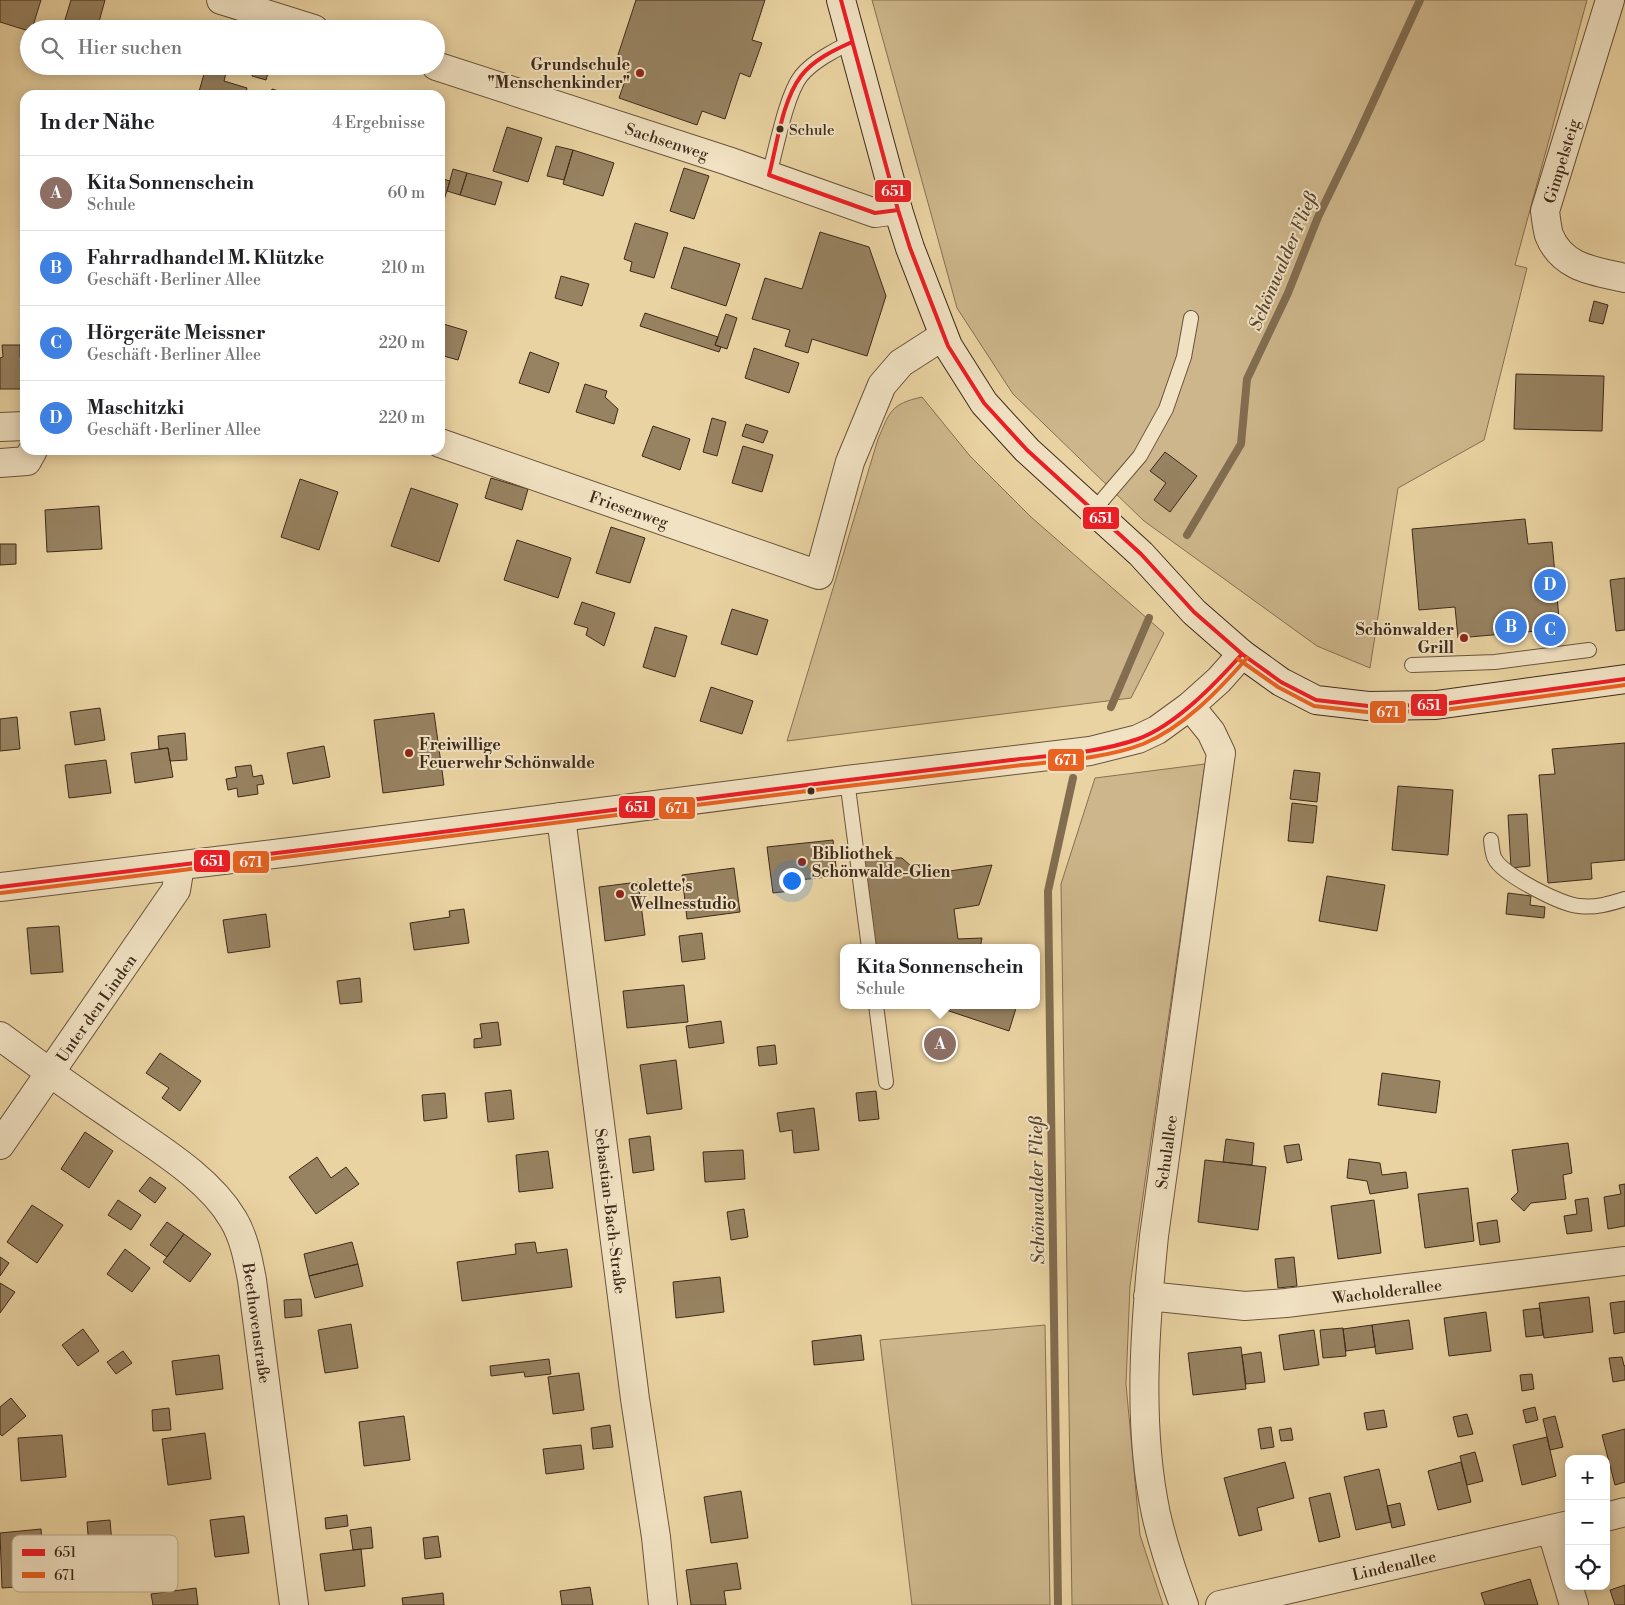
<!DOCTYPE html>
<html lang="de">
<head>
<meta charset="utf-8">
<style>
	body { margin:0; font-family:"Libre Bodoni",serif; background:#f2f2f2; color:#202124 }
	.controls { position:absolute; right:15px; bottom:15px; display:grid; overflow:hidden; border-radius:10px; box-shadow:0 2px 12px #0003 }
	.controls button { width:45px; height:45px; display:grid; place-items:center; padding:0; border:0; border-bottom:1px solid #e0e0e0; background:#fff; color:#202124; font:25px sans-serif }
	.you { position:absolute; left:791px; top:880px; width:18px; height:18px; margin:-12px; border:4px solid #fff; border-radius:50%; background:#1a73e8; box-shadow:0 0 0 8px #1a73e833 }
	.badge { display:grid; place-items:center; width:32px; height:32px; border-radius:50%; background:#8f2418; color:#fff; font-size:16px; font-weight:700 }
	.pin { position:absolute; translate:-50% -50%; border:2px solid #fff; box-shadow:0 1px 5px #0006 }
	.popup { position:absolute; left:840px; top:944px; width:200px; height:65px; box-sizing:border-box; display:grid; place-content:center; border-radius:10px; background:#fff; filter:drop-shadow(0 1px 4px #0005); font-size:16px; white-space:nowrap; color:#757577 }
	.popup b { font-size:19px; color:#202124 }
	.popup::after { content:''; position:absolute; left:50%; top:100%; margin-left:-10px; border:10px solid transparent; border-top-color:#fff }
	.list { margin:0; padding:0; list-style:none }
	h2 { display:flex; justify-content:space-between; align-items:center; height:65px; margin:0; padding:0 20px; font-size:21px }
	h2 small { font-size:16px; font-weight:400; color:#757577 }
	.list li { display:grid; grid-template-columns:32px 1fr auto; gap:15px; align-items:center; box-sizing:border-box; height:75px; padding:0 20px; border-top:1px solid #e0e0e0 }
	.list b { display:block; font-size:19px; white-space:nowrap }
	.list p { margin:0; font-size:16px; white-space:nowrap; color:#757577 }
	.list em { font-size:16px; font-style:normal; color:#757577 }
	.icon { flex:none; width:28px; height:28px; fill:none; stroke:currentColor; stroke-width:2; stroke-linecap:round; stroke-linejoin:round }
	.map { position:relative; flex:none; width:1625px; height:1605px; overflow:hidden }
	.search { position:absolute; background:#fff; box-shadow:0 2px 12px #0003; left:20px; top:20px; width:425px; height:55px; display:flex; align-items:center; gap:12px; box-sizing:border-box; padding:0 18px; border-radius:28px; color:#757577; font-size:19px }
	.panel { position:absolute; background:#fff; box-shadow:0 2px 12px #0003; left:20px; top:90px; width:425px; height:365px; border-radius:15px }
	.map>svg:first-child { display:block }
</style>
</head>
<body>
<div class="map">
<svg width="1625" height="1605" viewBox="0 0 1625 1605">
	<rect width="100%" height="100%" fill="#ead3a2"/>
	<filter id="stains"><feTurbulence type="fractalNoise" baseFrequency=".004" numOctaves="4"/><feColorMatrix values="0 0 0 0 .2 0 0 0 0 .09 0 0 0 0 .02 0 0 0 .5 -.17"/></filter>
	<radialGradient id="worn" r=".72"><stop offset=".6" stop-color="#630" stop-opacity="0"/><stop offset="1" stop-color="#630" stop-opacity=".3"/></radialGradient>
	<!-- green -->
	<path fill="#cdb68b" stroke="#867052" d="M872 0H1587L1515 265 1527 268 1484 440 1398 488 1370 668 1317 646 1144 521 1013 394 957 308Z
		M922 397 970 456 1031 517 1164 633 1131 698 787 741 878 439C890 412 890 404 922 397Z
		M1205 764 1130 1286 1126 1384 1140 1535 1163 1605H1072L1061 884 1095 778Z
		M1045 1325 1050 1605H912L880 1340Z"/>
	<g fill="none" stroke-linecap="round" stroke-linejoin="round">
		<!-- stream -->
		<path stroke="#826d50" stroke-width="8" d="M1187 535 1241 444 1247 379 1288 293 1318 217 1356 139 1420 0
			M1111 707 1149 618
			M1058 1605 1048 891 1073 778"/>
	</g>
	<!-- building -->
	<path fill="#978261" stroke="#3e2a1a" d="M0 0H41L32 29H29V31L0 22Z
		M71 0H105L97 29H83L64 23Z
		M636 0H765L752 40 762 43 750 77 740 73 725 119 702 111 697 125 619 98 630 66 616 61Z
		M138 66H163L160 74Z
		M255 66H270L266 80 252 76Z
		M206 67 226 73 224 81 247 88 245 95H198Z
		M272 89 292 95H270Z
		M507 127 542 138 528 182 493 171Z
		M556 146 573 150 564 180 547 176Z
		M573 150 614 163 603 196 563 184Z
		M684 168 709 176 694 219 670 211Z
		M453 169 467 173 460 195 447 191Z
		M467 173 502 182 495 205 460 195Z
		M440 178 450 181 440 213Z
		M635 223 668 233 654 278 630 271 632 262 624 259Z
		M820 232 869 247 886 296 867 356 812 339 808 353 785 346 790 330 752 319 765 278 802 289Z
		M684 247 740 264 726 306 671 288Z
		M561 276 589 284 582 306 555 298Z
		M1594 301 1608 305 1603 324 1589 321Z
		M645 313 718 337 715 345 721 347 719 352 640 326Z
		M726 314 737 318 727 349 715 345Z
		M440 323 467 331 458 360 440 355Z
		M2 345H20V357H25V389H0V358L3 357Z
		M754 348 799 363 789 393 745 378Z
		M530 352 559 363 549 393 519 383Z
		M1516 374 1604 376 1602 431 1514 429Z
		M585 384 607 391 605 397 618 409 614 424 576 412Z
		M712 418 726 422 717 456 703 452Z
		M746 424 768 431 763 443 742 436Z
		M653 426 690 439 680 470 642 456Z
		M743 446 773 455 762 492 732 483Z
		M1165 452 1197 476 1170 512 1154 500 1166 483 1150 471Z
		M491 478 528 489 522 510 485 498Z
		M300 479 338 492 319 550 281 537Z
		M411 488 458 504 439 562 391 546Z
		M99 506 102 549 47 552 45 510Z
		M1525 519 1528 544 1552 542 1560 629 1458 638 1455 607 1419 610 1412 529Z
		M611 527 645 538 630 583 596 573Z
		M517 540 571 558 558 598 504 580Z
		M0 544H16V564L0 565Z
		M1625 578V630L1616 631 1610 580Z
		M582 602 615 613 604 646 586 635 588 628 574 624Z
		M732 609 768 620 757 655 721 644Z
		M655 627 687 636 675 677 643 667Z
		M711 687 753 701 742 734 700 721Z
		M100 708 105 740 75 745 70 712Z
		M434 713 444 785 383 793 374 720Z
		M17 717 20 749 0 751V719Z
		M185 733 187 760 170 761 168 748 159 749 158 736Z
		M1625 743V860L1591 863 1592 879 1548 883 1539 775 1555 774 1552 749Z
		M324 746 330 777 293 784 287 753Z
		M168 748 173 777 135 783 131 753Z
		M106 760 111 793 69 798 65 765Z
		M251 765 253 777 262 775 264 784 257 785 258 794 238 797 237 788 228 790 226 779 237 777 235 767Z
		M1294 770 1320 773 1317 802 1290 799Z
		M1398 786 1453 790 1448 855 1392 850Z
		M1292 803 1317 806 1313 843 1288 841Z
		M1527 814 1530 866 1511 868 1508 815Z
		M833 840 837 876 789 881 790 891 773 893 767 847Z
		M862 857 902 858 921 875 992 865 979 905 954 909 958 939 982 938 980 948H876Z
		M734 868 740 912 687 919 682 875Z
		M1327 876 1385 885 1377 931 1319 921Z
		M638 882 645 935 605 941 599 887Z
		M1508 893 1531 896 1530 905 1545 907 1544 918 1506 914Z
		M464 909 469 943 414 950 410 923 450 917 449 911Z
		M266 914 270 947 228 953 223 920Z
		M59 926 63 972 31 974 27 928Z
		M702 933 705 959 682 962 679 936Z
		M360 978 362 1002 340 1004 337 981Z
		M684 985 688 1022 627 1028 623 991Z
		M931 1005H1017L1009 1031Z
		M721 1021 724 1043 689 1048 686 1026Z
		M498 1022 501 1045 474 1048V1039L482 1038 480 1024Z
		M775 1045 777 1064 759 1066 757 1047Z
		M160 1053 201 1081 180 1111 162 1098 169 1088 146 1073Z
		M676 1060 682 1109 647 1114 640 1065Z
		M1382 1073 1440 1081 1436 1113 1378 1105Z
		M511 1090 514 1119 488 1122 485 1093Z
		M876 1091 879 1119 859 1121 856 1093Z
		M445 1093 447 1118 424 1121 422 1095Z
		M814 1108 819 1150 794 1153 792 1130 780 1132 777 1113Z
		M85 1132 113 1151 89 1188 61 1169Z
		M650 1136 654 1170 633 1173 629 1139Z
		M1226 1139 1254 1143 1252 1165 1223 1162Z
		M1568 1143 1572 1173 1563 1175 1566 1199 1531 1203 1524 1211 1511 1199 1518 1192 1512 1150Z
		M1299 1144 1302 1160 1287 1163 1284 1146Z
		M743 1150 745 1179 705 1182 703 1152Z
		M548 1151 553 1188 519 1192 516 1155Z
		M317 1157 331 1178 346 1167 359 1184 316 1214 289 1177Z
		M1349 1159 1380 1163 1382 1175 1406 1172 1408 1188 1370 1194 1367 1181 1347 1178Z
		M1205 1160 1266 1167 1258 1230 1198 1222Z
		M150 1177 166 1188 155 1203 139 1191Z
		M1625 1184V1226L1608 1229 1604 1197 1621 1194 1619 1185Z
		M1468 1188 1474 1241 1425 1248 1418 1194Z
		M1588 1198 1592 1231 1567 1234 1564 1216 1577 1214 1575 1200Z
		M118 1200 141 1215 131 1230 108 1215Z
		M1374 1200 1381 1253 1338 1259 1331 1206Z
		M32 1205 63 1225 37 1263 7 1242Z
		M744 1209 748 1237 731 1240 727 1212Z
		M1497 1220 1500 1242 1480 1245 1477 1223Z
		M167 1222 184 1234 167 1257 150 1245Z
		M184 1234 211 1254 190 1282 163 1262Z
		M352 1242 358 1264 309 1276 304 1254Z
		M535 1242 537 1253 567 1249 572 1287 462 1301 457 1262 516 1254 515 1244Z
		M125 1249 150 1268 132 1292 107 1274Z
		M0 1257 9 1263 0 1276Z
		M1294 1257 1297 1286 1278 1288 1275 1259Z
		M358 1264 363 1286 315 1298 309 1276Z
		M720 1277 724 1312 676 1318 673 1282Z
		M0 1283 15 1292 0 1313Z
		M1589 1297 1593 1332 1544 1338 1539 1303Z
		M301 1299 302 1316 285 1318 284 1300Z
		M1625 1301V1332L1614 1334 1610 1303Z
		M1540 1308 1543 1335 1526 1337 1523 1310Z
		M1486 1312 1491 1351 1449 1356 1444 1318Z
		M1409 1320 1413 1349 1376 1354 1372 1325Z
		M351 1324 358 1368 325 1373 318 1330Z
		M1372 1325 1375 1347 1346 1351 1343 1329Z
		M1343 1328 1346 1356 1323 1358 1320 1330Z
		M83 1329 99 1351 78 1366 62 1345Z
		M1314 1330 1319 1365 1284 1370 1279 1335Z
		M861 1335 864 1360 814 1365 812 1341Z
		M1241 1347 1246 1389 1193 1395 1188 1353Z
		M123 1351 132 1363 116 1374 107 1362Z
		M1261 1352 1265 1382 1246 1384 1242 1355Z
		M219 1355 223 1389 176 1395 172 1361Z
		M1622 1357 1624 1366 1625 1365V1380L1613 1382 1609 1358Z
		M549 1359 551 1374 525 1377 524 1372 491 1376 490 1366Z
		M579 1373 584 1410 553 1414 548 1377Z
		M1532 1374 1534 1389 1522 1391 1520 1375Z
		M11 1398 26 1416 2 1436 0 1434V1407Z
		M1535 1407 1538 1420 1526 1423 1523 1410Z
		M169 1408 171 1430 153 1431 152 1410Z
		M1384 1410 1387 1427 1367 1430 1364 1413Z
		M1467 1414 1473 1434 1458 1437 1453 1417Z
		M404 1416 410 1460 364 1466 359 1422Z
		M1555 1416 1563 1447 1550 1450 1543 1419Z
		M610 1425 613 1447 593 1449 591 1428Z
		M1271 1427 1274 1447 1261 1449 1258 1429Z
		M1291 1428 1293 1440 1281 1441 1279 1430Z
		M1625 1429V1482L1615 1485 1602 1435Z
		M205 1433 211 1479 168 1485 162 1439Z
		M62 1435 66 1477 21 1481 18 1438Z
		M1547 1437 1556 1476 1522 1485 1513 1445Z
		M581 1445 584 1469 546 1474 543 1449Z
		M1475 1452 1483 1481 1467 1485 1460 1456Z
		M1285 1462 1294 1498 1257 1508 1262 1530 1239 1536 1224 1478Z
		M1461 1462 1471 1502 1438 1510 1428 1471Z
		M1379 1469 1391 1522 1356 1530 1344 1477Z
		M741 1491 748 1538 711 1543 704 1497Z
		M1330 1493 1340 1537 1319 1542 1309 1498Z
		M1400 1503 1405 1525 1392 1528 1387 1506Z
		M347 1515 348 1526 326 1529 325 1518Z
		M244 1516 249 1553 215 1557 210 1520Z
		M110 1520 112 1544 89 1546 87 1522Z
		M371 1527 373 1548 353 1550 350 1530Z
		M41 1529 45 1585 2 1588 0 1533Z
		M438 1536 441 1557 425 1559 423 1538Z
		M361 1549 365 1586 325 1591 320 1554Z
		M737 1563 741 1589 724 1591 726 1605H691L686 1570Z
		M1530 1579 1538 1605H1485L1481 1593Z
		M1625 1585V1605H1615L1610 1590Z
		M590 1587 593 1605H562L560 1591Z
		M196 1588 198 1605H153L151 1594Z
		M443 1593 444 1605H403L402 1598Z"/>
	<g fill="none" stroke-linecap="round" stroke-linejoin="round">
		<defs>
			<path id="service" d="M769 175C776 150 786 95 801 76 812 62 836 49 852 42
				M1093 511 1140 456 1166 409 1184 357 1191 318
				M1412 665 1495 662 1589 650
				M847 780 869 948
				M1491 840C1492 846 1492 854 1495 859 1503 875 1562 905 1579 906 1596 908 1609 904 1625 899
				M876 1005 886 1082"/>
			<path id="minor" d="M221 0 314 29
				M1610 0 1545 211C1546 219 1547 228 1549 235 1562 268 1594 271 1625 278
				M436 66 728 161 875 213 898 210
				M0 427 25 426
				M440 443 819 575 850 462 882 385 901 363 943 336
				M0 463 27 461 33 450
				M561 817 635 1399 656 1537 663 1605
				M0 1036C39 1065 78 1093 118 1120 156 1147 208 1177 233 1219 244 1237 248 1259 252 1280L294 1605
				M0 1145 176 890 180 866
				M1148 1296 1245 1306 1286 1303 1625 1261
				M1606 1517 1625 1512
				M1551 1529 1574 1605
				M1184 1605C1173 1575 1163 1545 1156 1514 1137 1425 1145 1325 1154 1236L1221 753 1211 732 1190 706
				M1220 1605 1569 1525"/>
			<path id="tertiary" d="M0 887 299 851 847 780 1090 751 1138 739 1157 730 1190 706 1219 680 1242 654"/>
			<path id="secondary" d="M841 0 898 210 910 248 948 346 984 403 1027 450 1141 554 1194 612 1242 654 1281 682 1316 700 1368 706 1436 705 1625 679"/>
		</defs>
		<!-- service casing -->
		<use href="#service" stroke="#69543c" stroke-width="16"/>
		<!-- minor casing -->
		<use href="#minor" stroke="#69543c" stroke-width="30"/>
		<!-- tertiary casing -->
		<use href="#tertiary" stroke="#69543c" stroke-width="30"/>
		<!-- secondary casing -->
		<use href="#secondary" stroke="#3e2a1a" stroke-width="30"/>
		<!-- service -->
		<use href="#service" stroke="#f1e2c3" stroke-width="14"/>
		<!-- minor -->
		<use href="#minor" stroke="#f1e2c3" stroke-width="28"/>
		<!-- tertiary -->
		<use href="#tertiary" stroke="#f1e2c3" stroke-width="28"/>
		<!-- secondary -->
		<use href="#secondary" stroke="#f1e2c3" stroke-width="28"/>
		<defs>
			<path id="bus-1" d="M841 0 898 210 910 248 948 346 984 403 1027 450 1141 554 1194 612 1242 654 1281 682 1316 700 1368 706 1436 705 1625 679
				M769 175C777 145 782 101 801 76 813 60 834 50 852 42
				M769 175 875 213 898 210
				M0 887C267 855 533 821 800 786 870 777 941 769 1011 760 1053 755 1098 753 1138 739 1176 725 1215 684 1242 654"/>
			<path id="bus-2" d="M1238 659 1278 687 1314 706 1367 712 1437 711 1625 685
				M1 893C275 860 549 825 823 789 889 781 955 773 1022 765 1060 761 1107 758 1143 744 1184 727 1218 691 1247 658"/>
		</defs>
		<!-- bus-1 casing -->
		<use href="#bus-1" stroke="#f1e2c3" stroke-width="8"/>
		<!-- bus-2 casing -->
		<use href="#bus-2" stroke="#f1e2c3" stroke-width="8"/>
		<!-- bus-1 -->
		<use href="#bus-1" stroke="#ed1d25" stroke-width="4"/>
		<!-- bus-2 -->
		<use href="#bus-2" stroke="#e96222" stroke-width="4"/>
	</g>
	<!-- markers -->
	<g fill="#8f2418" stroke="#f1e2c3" stroke-width="2">
		<circle cx="640" cy="73" r="5"/>
		<circle cx="1464" cy="638" r="5"/>
		<circle cx="409" cy="753" r="5"/>
		<circle cx="802" cy="862" r="5"/>
		<circle cx="620" cy="894" r="5"/>
	</g>
	<g fill="#3e2a1a" stroke="#f1e2c3" stroke-width="2">
		<circle cx="780" cy="129" r="4.5"/>
		<circle cx="811" cy="791" r="4.5"/>
	</g>
	<g text-anchor="middle" stroke-width="4" stroke-linejoin="round" paint-order="stroke">
		<!-- bus labels -->
		<g font-size="15" fill="#3e2a1a" stroke="#f1e2c3" text-anchor="start">
			<text x="789" y="135">Schule</text>
		</g>
		<!-- poi labels -->
		<g font-size="16" font-weight="bold" fill="#3e2a1a" stroke="#f1e2c3" text-anchor="start">
			<text x="630" y="70" text-anchor="end">Grundschule<tspan x="630" dy="18">"Menschenkinder"</tspan></text>
			<text x="1454" y="635" text-anchor="end">Schönwalder<tspan x="1454" dy="18">Grill</tspan></text>
			<text x="419" y="750">Freiwillige<tspan x="419" dy="18">Feuerwehr Schönwalde</tspan></text>
			<text x="812" y="859">Bibliothek<tspan x="812" dy="18">Schönwalde-Glien</tspan></text>
			<text x="630" y="891">colette's<tspan x="630" dy="18">Wellnesstudio</tspan></text>
		</g>
		<!-- street labels -->
		<g font-size="16" fill="#3e2a1a" stroke="#f1e2c3">
			<text transform="translate(667 141) rotate(18)" y="6">Sachsenweg</text>
			<text transform="translate(1561 161) rotate(-73)" y="6">Gimpelsteig</text>
			<text transform="translate(629 509) rotate(19)" y="6">Friesenweg</text>
			<text transform="translate(96 1008) rotate(-55)" y="6">Unter den Linden</text>
			<text transform="translate(1166 1152) rotate(-82)" y="6">Schulallee</text>
			<text transform="translate(611 1211) rotate(83)" y="6">Sebastian-Bach-Straße</text>
			<text transform="translate(1387 1291) rotate(-7)" y="6">Wacholderallee</text>
			<text transform="translate(257 1323) rotate(82)" y="6">Beethovenstraße</text>
			<text transform="translate(1394 1565) rotate(-13)" y="6">Lindenallee</text>
		</g>
		<!-- water labels -->
		<g font-size="18" font-style="italic" fill="#5a4630" stroke="#f1e2c3">
			<text transform="translate(1283 261) rotate(-67)" y="6">Schönwalder Fließ</text>
			<text transform="translate(1037 1190) rotate(-91)" y="6">Schönwalder Fließ</text>
		</g>
	</g>
	<!-- legend -->
	<rect x="12" y="1535" width="166" height="57" rx="8" fill="#f1e2c3" stroke="#bbab90" stroke-width="1"/>
	<rect x="22" y="1549" width="23" height="7" fill="#ed1d25"/>
	<rect x="22" y="1572" width="23" height="6" fill="#e96222"/>
	<g font-size="14" fill="#3e2a1a">
		<text x="54" y="1557">651</text>
		<text x="54" y="1580">671</text>
	</g>
	<g stroke="#f1e2c3" stroke-width="2">
		<rect x="874" y="179" width="38" height="24" rx="5" fill="#ed1d25"/>
		<rect x="1082" y="506" width="38" height="24" rx="5" fill="#ed1d25"/>
		<rect x="1410" y="693" width="38" height="24" rx="5" fill="#ed1d25"/>
		<rect x="1369" y="700" width="38" height="24" rx="5" fill="#e96222"/>
		<rect x="1047" y="748" width="38" height="24" rx="5" fill="#e96222"/>
		<rect x="618" y="795" width="38" height="24" rx="5" fill="#ed1d25"/>
		<rect x="658" y="796" width="38" height="24" rx="5" fill="#e96222"/>
		<rect x="193" y="849" width="38" height="24" rx="5" fill="#ed1d25"/>
		<rect x="232" y="850" width="38" height="24" rx="5" fill="#e96222"/>
	</g>
	<g font-size="14" text-anchor="middle" font-weight="bold" fill="#fff">
		<text x="893" y="196">651</text>
		<text x="1101" y="523">651</text>
		<text x="1429" y="710">651</text>
		<text x="1388" y="717">671</text>
		<text x="1066" y="765">671</text>
		<text x="637" y="812">651</text>
		<text x="677" y="813">671</text>
		<text x="212" y="866">651</text>
		<text x="251" y="867">671</text>
	</g>
	<rect width="100%" height="100%" filter="url(#stains)"/>
	<rect width="100%" height="100%" fill="url(#worn)"/>
</svg>
<div class="controls">
<button>+</button>
<button>−</button>
<button><svg class="icon" aria-label="locate" viewBox="0 0 24 24"><circle cx="12" cy="12" r="6"/><path d="M12 2v4M12 18v4M2 12h4M18 12h4"/></svg></button>
</div>
<div class="you"></div>
<div class="pin badge" style="left:940px;top:1044px;background:#8d6e63">A</div>
<div class="popup"><b>Kita Sonnenschein</b>Schule</div>
<div class="pin badge" style="left:1511px;top:627px;background:#3f7fe0">B</div>
<div class="pin badge" style="left:1550px;top:630px;background:#3f7fe0">C</div>
<div class="pin badge" style="left:1550px;top:585px;background:#3f7fe0">D</div>
<div class="search"><svg class="icon" aria-label="search" viewBox="0 0 24 24"><circle cx="10" cy="10" r="6"/><path d="M15 15l6 6"/></svg>Hier suchen</div>
<section class="panel">
<h2>In der Nähe<small>4 Ergebnisse</small></h2>
<ul class="list">
<li><span class="badge" style="background:#8d6e63">A</span><div><b>Kita Sonnenschein</b><p>Schule</p></div><em>60 m</em></li>
<li><span class="badge" style="background:#3f7fe0">B</span><div><b>Fahrradhandel M. Klützke</b><p>Geschäft · Berliner Allee</p></div><em>210 m</em></li>
<li><span class="badge" style="background:#3f7fe0">C</span><div><b>Hörgeräte Meissner</b><p>Geschäft · Berliner Allee</p></div><em>220 m</em></li>
<li><span class="badge" style="background:#3f7fe0">D</span><div><b>Maschitzki</b><p>Geschäft · Berliner Allee</p></div><em>220 m</em></li>
</ul>
</section>
</div>
</body>
</html>
